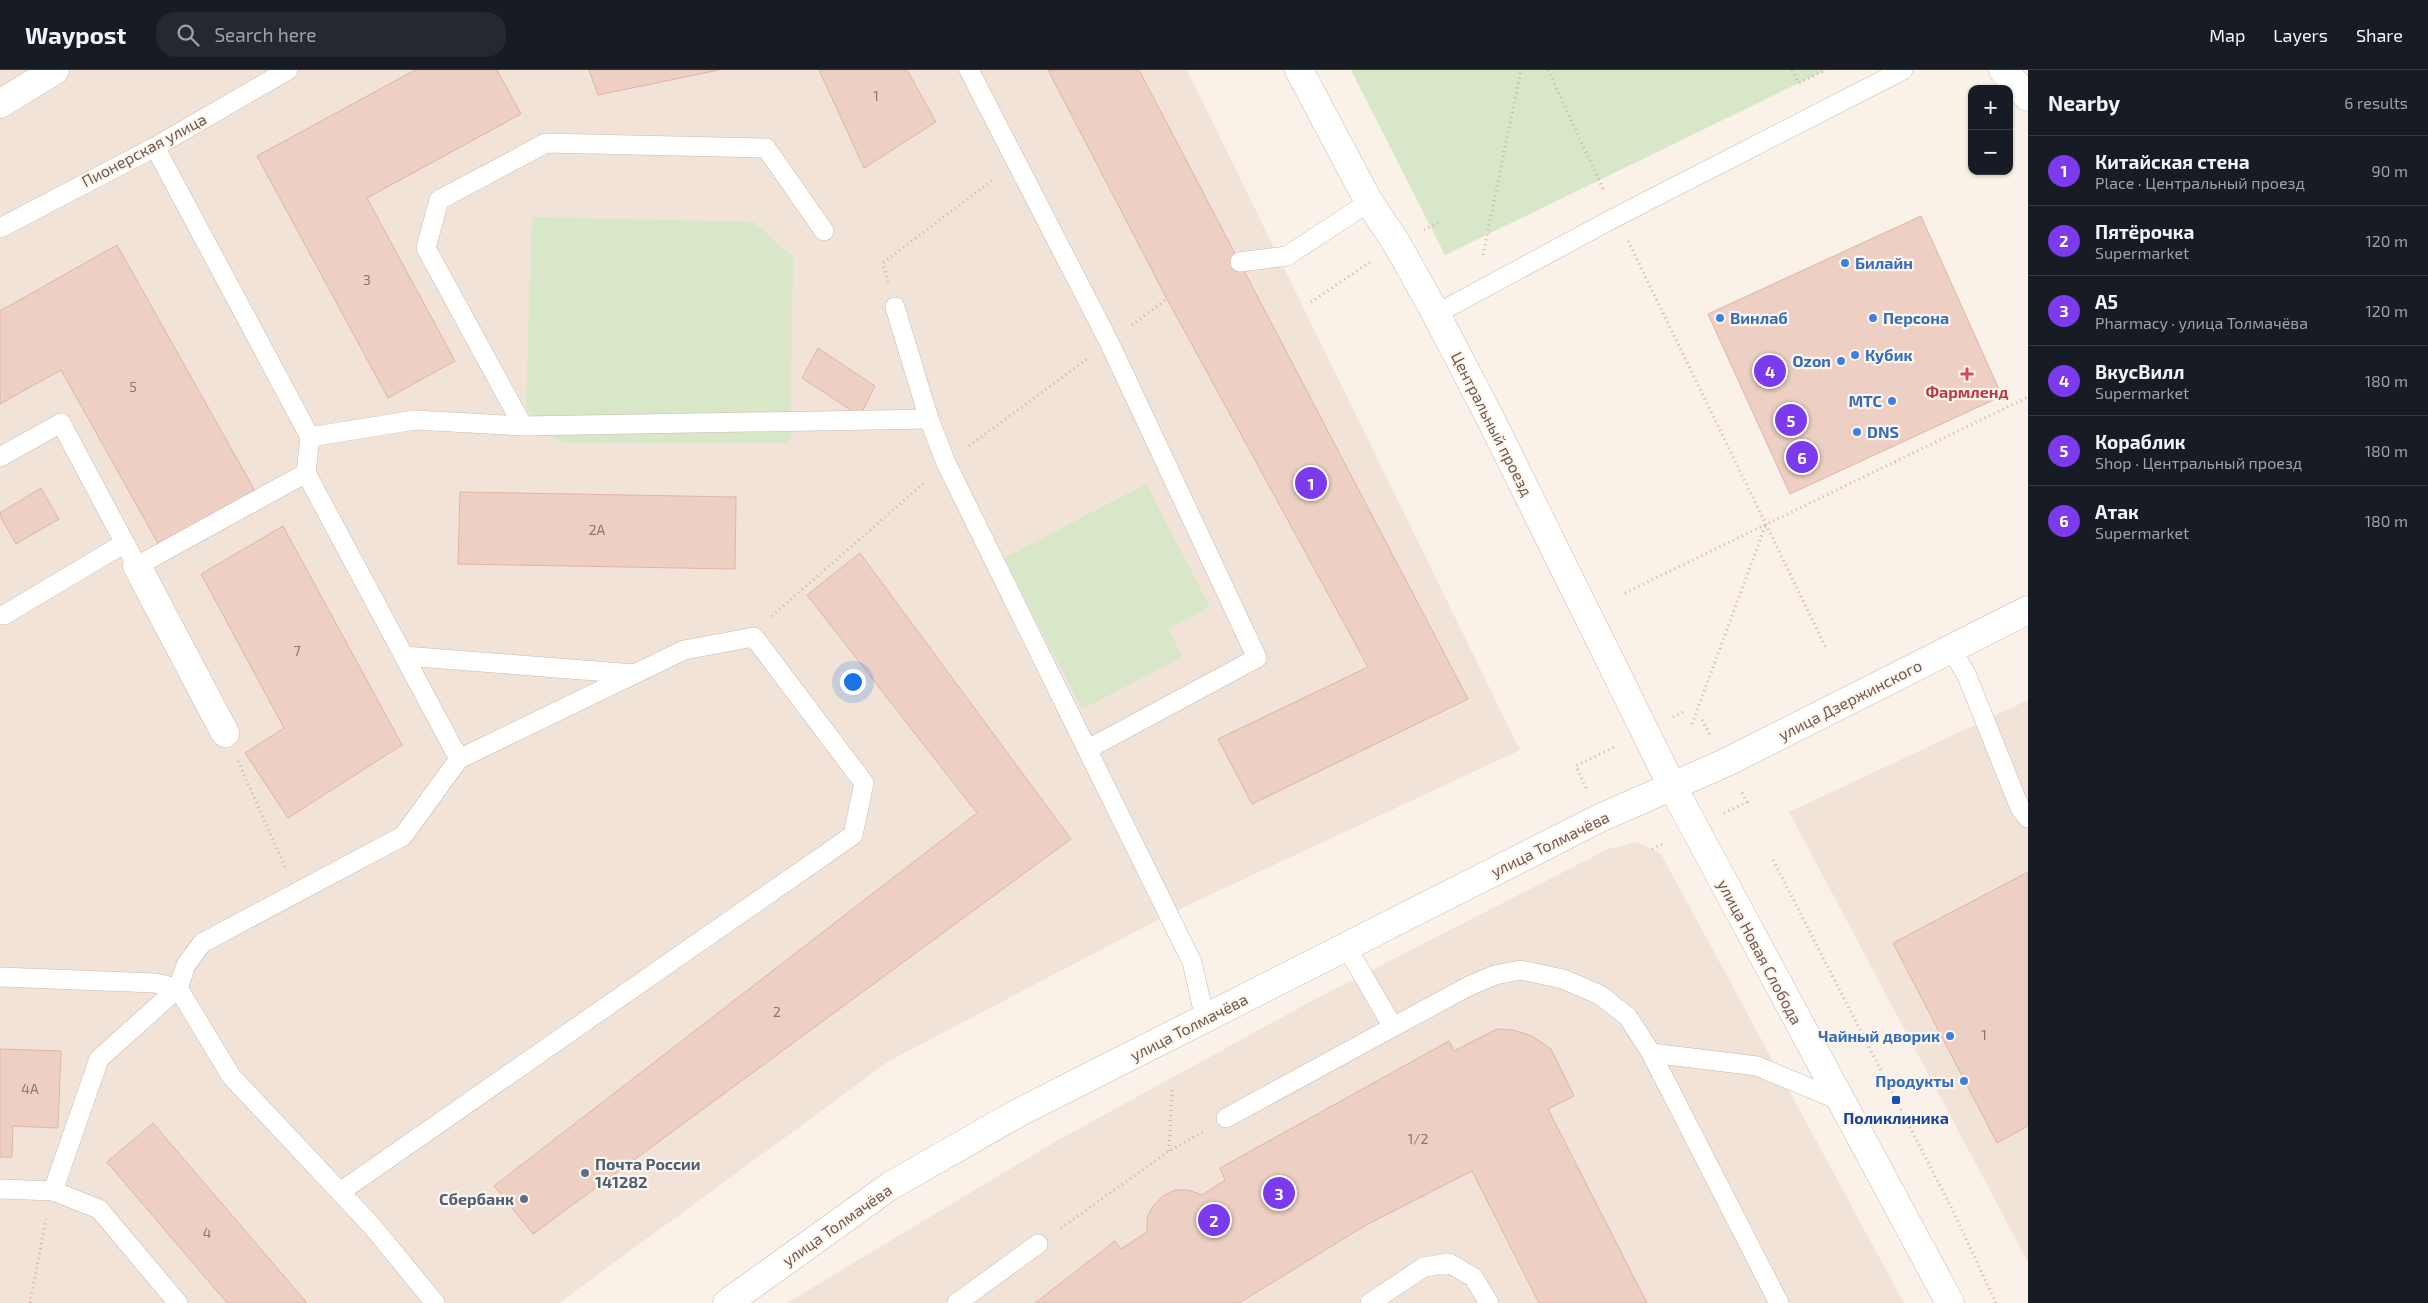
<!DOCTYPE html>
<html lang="en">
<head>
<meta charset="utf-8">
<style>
	body { margin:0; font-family:"Exo 2",sans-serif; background:#242831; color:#f1f3f6 }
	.controls { position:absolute; right:15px; top:15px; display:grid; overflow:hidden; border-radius:10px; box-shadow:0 1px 4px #0004 }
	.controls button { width:45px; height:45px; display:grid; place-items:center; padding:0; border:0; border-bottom:1px solid #363941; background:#171b24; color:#f1f3f6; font:25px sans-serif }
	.you { position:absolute; left:852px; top:611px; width:18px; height:18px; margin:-12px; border:4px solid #fff; border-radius:50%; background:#1a73e8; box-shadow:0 0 0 8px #1a73e833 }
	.badge { display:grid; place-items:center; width:32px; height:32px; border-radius:50%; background:#7c3aed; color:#fff; font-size:16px; font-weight:700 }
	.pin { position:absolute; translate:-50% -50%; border:2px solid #fff; box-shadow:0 1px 5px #0006 }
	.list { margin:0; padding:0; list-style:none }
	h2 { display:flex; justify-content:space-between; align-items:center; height:65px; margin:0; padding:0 20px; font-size:21px }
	h2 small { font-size:16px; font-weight:400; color:#9ea1a6 }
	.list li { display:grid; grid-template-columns:32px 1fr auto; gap:15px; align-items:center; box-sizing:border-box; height:70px; padding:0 20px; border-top:1px solid #363941 }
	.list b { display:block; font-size:19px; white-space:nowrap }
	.list p { margin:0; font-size:16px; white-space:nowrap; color:#9ea1a6 }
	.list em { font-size:16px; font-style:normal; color:#9ea1a6 }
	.icon { flex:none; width:28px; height:28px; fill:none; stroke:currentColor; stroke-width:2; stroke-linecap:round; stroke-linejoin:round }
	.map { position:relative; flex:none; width:2028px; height:1233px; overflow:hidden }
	header { display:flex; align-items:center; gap:30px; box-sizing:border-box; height:70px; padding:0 25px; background:#171b24; border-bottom:1px solid #363941 }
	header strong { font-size:24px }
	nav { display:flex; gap:28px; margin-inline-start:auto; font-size:18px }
	.search { width:350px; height:45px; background:#242831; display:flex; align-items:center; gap:12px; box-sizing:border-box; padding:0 18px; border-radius:20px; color:#9ea1a6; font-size:19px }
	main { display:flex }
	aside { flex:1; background:#171b24 }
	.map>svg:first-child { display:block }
</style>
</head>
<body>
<header>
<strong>Waypost</strong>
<div class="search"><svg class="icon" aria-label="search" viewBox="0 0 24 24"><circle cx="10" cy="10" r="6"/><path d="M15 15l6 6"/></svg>Search here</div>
<nav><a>Map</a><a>Layers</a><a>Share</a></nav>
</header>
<main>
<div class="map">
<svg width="2028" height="1233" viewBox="0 0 2028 1233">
	<rect width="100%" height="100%" fill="#faf1e8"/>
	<!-- residential -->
	<path fill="#f1e3d7" d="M0 0H1187L1520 680 1169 844 889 991 559 1233H0Z
		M2028 630V1192L1789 742Z
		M1637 772 1661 784 1904 1233H787L1053 1073 1310 932 1608 779Z"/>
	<!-- green -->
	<path fill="#d7e7c8" d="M1351 0H1826L1445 185Z
		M532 147 754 152 793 187 790 373H565L544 363 526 337Z
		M1146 414 1210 537 1168 559 1183 587 1082 639 1004 488Z"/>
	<!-- building -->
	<path fill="#edcfc3" stroke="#deb5a5" d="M415 0H497L521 44 367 128 455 291 388 328 257 86Z
		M589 0H719L598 25Z
		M819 0H907L936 52 864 98Z
		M1048 0H1139L1468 629 1252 734 1218 669 1368 597 1167 229Z
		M1921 146 2002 326 1790 424 1708 244Z
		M117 175 255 421 159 475 61 300 0 334V241Z
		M818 278 875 316 860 346 802 308Z
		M41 418 59 449 16 474 0 446V443Z
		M460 422 736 427 735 499 458 494Z
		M283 456 402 675 288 748 245 683 284 658 201 504Z
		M860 483 1071 769 533 1164 494 1116 977 743 807 525Z
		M2028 802V1056L1997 1073 1893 873Z
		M1497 959 1513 960 1532 966 1551 979 1574 1026 1548 1039 1647 1233H1539L1472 1101 1366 1155 1239 1233H1035L1115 1171 1121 1179 1147 1162V1148L1153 1136 1163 1126 1175 1120H1189L1202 1125 1225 1110 1220 1098 1449 971 1454 981Z
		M0 979 61 981 58 1058 13 1056 12 1087H0Z
		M153 1053 307 1233H227L107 1092Z"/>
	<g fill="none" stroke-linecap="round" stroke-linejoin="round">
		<defs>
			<path id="service" d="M969 0 1109 272 1257 588 1088 679
				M0 158 155 77 288 0
				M1240 192 1287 186 1369 132
				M895 237 929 349
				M1436 244 1616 147 1903 0
				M523 356 426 178 439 130 546 73 766 78 824 161
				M310 367 415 350 523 356 929 349 946 393 1192 892 1205 949
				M0 387 61 353 137 496 306 403 310 367 155 77
				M306 403 459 689 403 766 202 873 186 895 178 918 231 1006 372 1156 435 1233
				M4 545 125 473
				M1951 578 1967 606 2020 738 2028 748
				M404 586 634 604
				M0 907 155 913 178 918 99 989 53 1121 99 1139 178 1233
				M1393 957 1469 916 1495 905 1521 900 1563 909 1600 925 1628 947 1651 983 1779 1233
				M1651 983 1757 996 1841 1031
				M1226 1048 1393 957 1346 876
				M0 1119 53 1121
				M340 1122 853 765 864 713 754 567 684 580 459 689
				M957 1233 1038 1174
				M1370 1233 1424 1197 1449 1193 1473 1207 1489 1233"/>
			<path id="minor" d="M2003 0 2028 27
				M0 34 55 0
				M137 496 225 663"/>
			<path id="tertiary" d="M727 1233 890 1116 1018 1043 1600 748 1725 693 2028 540"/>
			<path id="secondary" d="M1299 0 1369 132 1397 174 1436 244 1490 348 1672 716 1950 1233"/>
		</defs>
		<!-- service casing -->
		<use href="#service" stroke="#cbb9af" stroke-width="20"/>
		<!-- minor casing -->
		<use href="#minor" stroke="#cbb9af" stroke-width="29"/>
		<!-- tertiary casing -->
		<use href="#tertiary" stroke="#cbb9af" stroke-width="29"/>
		<!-- secondary casing -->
		<use href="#secondary" stroke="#cfbbb0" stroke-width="29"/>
		<!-- path -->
		<path stroke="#d2b2a6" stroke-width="3" stroke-dasharray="1 4" stroke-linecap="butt" d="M1548 0 1604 121
			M1792 0 1799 13 1826 0
			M1424 160 1439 152
			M1628 171 1827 580
			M1483 185 1521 0
			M888 212 883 193 994 109
			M1311 232 1370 192
			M1132 255 1167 229
			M969 376 1087 289
			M1625 523 2028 327
			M772 546 924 413
			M1673 647 1685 641
			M1702 650 1710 665
			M1692 654 1766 454
			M238 691 285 797
			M1586 718 1576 696 1616 676
			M1724 743 1747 732 1741 721
			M1652 779 1665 773
			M1773 790 1955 1145 1996 1233
			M1169 1081 1172 1018
			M1061 1158 1169 1081 1203 1062
			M30 1233 46 1149"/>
		<!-- service -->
		<use href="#service" stroke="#fff" stroke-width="19"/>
		<!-- minor -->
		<use href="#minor" stroke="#fff" stroke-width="28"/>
		<!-- tertiary -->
		<use href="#tertiary" stroke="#fff" stroke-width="28"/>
		<!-- secondary -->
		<use href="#secondary" stroke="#fff" stroke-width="28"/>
	</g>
	<!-- markers -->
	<g fill="#3f7fe0" stroke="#fdf6ee" stroke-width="2">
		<circle cx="1845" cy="193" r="5"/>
		<circle cx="1720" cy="248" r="5"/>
		<circle cx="1873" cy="248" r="5"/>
		<circle cx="1855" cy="285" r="5"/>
		<circle cx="1841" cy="291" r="5"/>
		<circle cx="1892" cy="331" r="5"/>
		<circle cx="1857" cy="362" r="5"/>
		<circle cx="1950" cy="966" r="5"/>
		<circle cx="1964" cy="1011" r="5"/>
	</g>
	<path fill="#e0444e" stroke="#fdf6ee" stroke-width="2" d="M1964.5 296.5h5v5h5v5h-5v5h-5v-5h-5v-5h5z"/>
	<rect fill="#1a4fb4" stroke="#fdf6ee" stroke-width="2" x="1891" y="1025" width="10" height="10" rx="2.5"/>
	<g fill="#5c6f8a" stroke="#fdf6ee" stroke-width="2">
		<circle cx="585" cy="1103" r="5"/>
		<circle cx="524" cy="1129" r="5"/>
	</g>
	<g text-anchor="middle" stroke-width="4.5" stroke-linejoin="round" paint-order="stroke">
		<!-- number labels -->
		<g font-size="14" fill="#91766c">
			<text x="876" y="31">1</text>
			<text x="367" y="215">3</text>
			<text x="133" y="322">5</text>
			<text x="597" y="465">2А</text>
			<text x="297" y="586">7</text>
			<text x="777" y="947">2</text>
			<text x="1984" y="970">1</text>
			<text x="30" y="1024">4А</text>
			<text x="1418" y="1074">1/2</text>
			<text x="207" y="1168">4</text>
		</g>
		<!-- street labels -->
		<g font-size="16" fill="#72584f" stroke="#fdf6ee">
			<text transform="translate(144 80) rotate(-28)" y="6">Пионерская улица</text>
			<text transform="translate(1492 354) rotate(63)" y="6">Центральный проезд</text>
			<text transform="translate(1850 630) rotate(-27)" y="6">улица Дзержинского</text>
			<text transform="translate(1550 774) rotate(-26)" y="6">улица Толмачёва</text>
			<text transform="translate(1760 882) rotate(62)" y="6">улица Новая Слобода</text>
			<text transform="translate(1189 957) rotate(-27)" y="6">улица Толмачёва</text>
			<text transform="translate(837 1155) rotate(-35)" y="6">улица Толмачёва</text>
		</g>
		<!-- shop labels -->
		<g font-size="16" font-weight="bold" fill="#366cbe" stroke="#fdf6ee" text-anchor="start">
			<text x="1855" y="199">Билайн</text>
			<text x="1730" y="254">Винлаб</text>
			<text x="1883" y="254">Персона</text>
			<text x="1865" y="291">Кубик</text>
			<text x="1831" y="297" text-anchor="end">Ozon</text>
			<text x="1882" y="337" text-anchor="end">МТС</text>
			<text x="1867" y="368">DNS</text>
			<text x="1940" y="972" text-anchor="end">Чайный дворик</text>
			<text x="1954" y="1017" text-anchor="end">Продукты</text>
		</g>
		<!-- health labels -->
		<g font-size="16" font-weight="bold" fill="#be3a42" stroke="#fdf6ee">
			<text x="1967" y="328">Фармленд</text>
		</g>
		<!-- transit labels -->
		<g font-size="16" font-weight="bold" fill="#164399" stroke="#fdf6ee">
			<text x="1896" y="1054">Поликлиника</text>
		</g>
		<!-- service labels -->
		<g font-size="16" font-weight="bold" fill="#4e5e75" stroke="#fdf6ee" text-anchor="start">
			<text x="595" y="1100">Почта России<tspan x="595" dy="18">141282</tspan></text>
			<text x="514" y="1135" text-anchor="end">Сбербанк</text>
		</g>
	</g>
</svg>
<div class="controls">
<button>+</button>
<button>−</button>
</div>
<div class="you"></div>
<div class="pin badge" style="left:1311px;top:413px">1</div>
<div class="pin badge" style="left:1214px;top:1150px">2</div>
<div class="pin badge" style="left:1279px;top:1123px">3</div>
<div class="pin badge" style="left:1770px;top:301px">4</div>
<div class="pin badge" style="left:1791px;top:350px">5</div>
<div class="pin badge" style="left:1802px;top:387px">6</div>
</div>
<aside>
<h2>Nearby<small>6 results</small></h2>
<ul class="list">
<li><span class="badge">1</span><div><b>Китайская стена</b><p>Place · Центральный проезд</p></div><em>90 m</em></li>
<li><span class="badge">2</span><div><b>Пятёрочка</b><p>Supermarket</p></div><em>120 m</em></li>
<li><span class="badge">3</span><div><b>А5</b><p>Pharmacy · улица Толмачёва</p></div><em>120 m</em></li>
<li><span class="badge">4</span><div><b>ВкусВилл</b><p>Supermarket</p></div><em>180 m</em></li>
<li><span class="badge">5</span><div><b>Кораблик</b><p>Shop · Центральный проезд</p></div><em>180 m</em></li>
<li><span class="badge">6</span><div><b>Атак</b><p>Supermarket</p></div><em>180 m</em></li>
</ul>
</aside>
</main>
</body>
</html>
